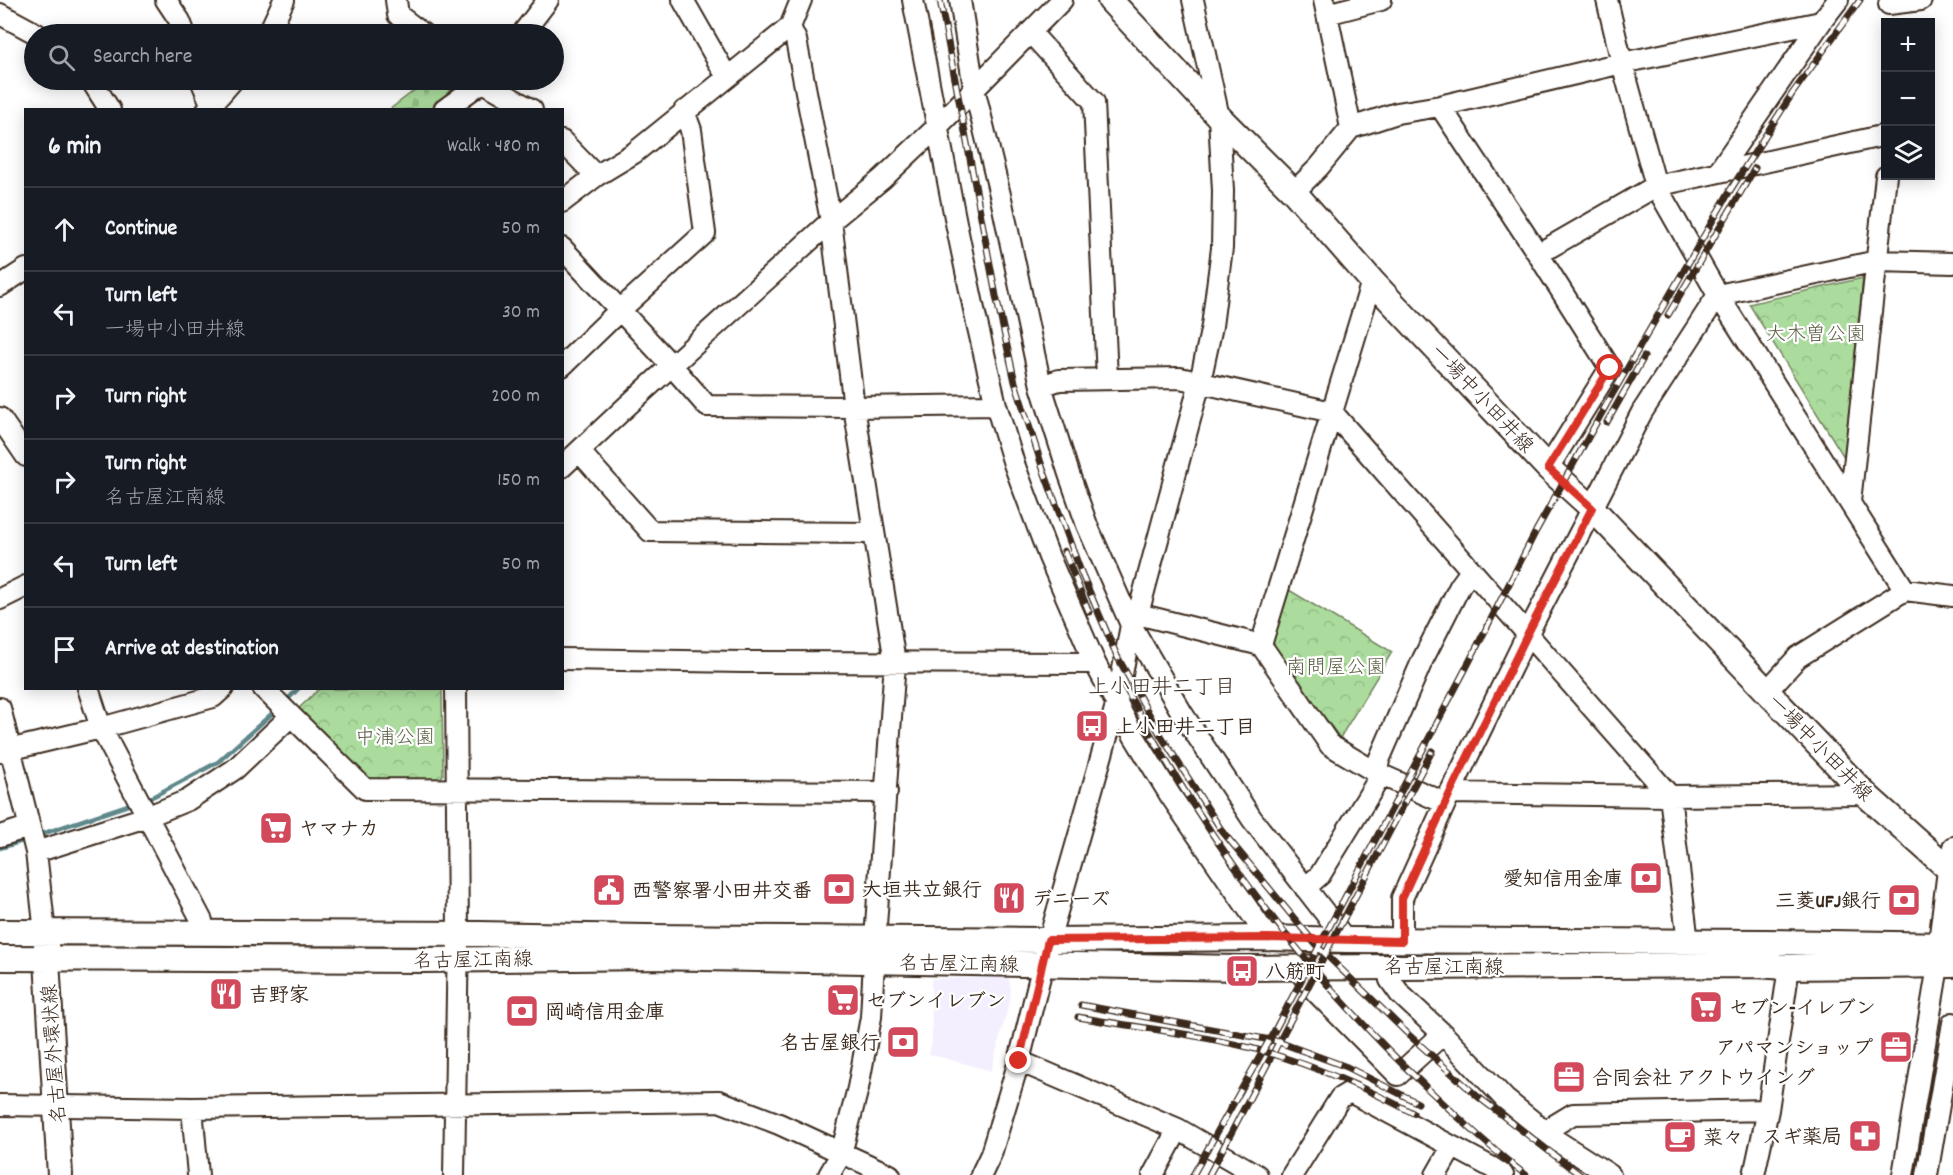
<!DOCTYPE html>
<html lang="en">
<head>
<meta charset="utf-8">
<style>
	body { margin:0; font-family:Dekko,"Klee One",sans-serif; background:#242831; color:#f1f3f6 }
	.controls { position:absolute; right:18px; top:18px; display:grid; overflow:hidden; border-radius:0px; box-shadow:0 3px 15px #0003 }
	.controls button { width:54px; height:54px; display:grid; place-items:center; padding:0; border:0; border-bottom:2px solid #363941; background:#171b24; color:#f1f3f6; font:30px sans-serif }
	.stop { position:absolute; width:18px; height:18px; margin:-14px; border:4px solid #d93025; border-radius:50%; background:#fff }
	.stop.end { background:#d93025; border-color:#fff; box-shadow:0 2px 6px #0008 }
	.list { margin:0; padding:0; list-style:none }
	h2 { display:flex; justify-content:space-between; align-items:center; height:78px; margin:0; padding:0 24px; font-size:26px }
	h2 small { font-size:20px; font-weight:400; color:#9ea1a6 }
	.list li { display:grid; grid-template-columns:39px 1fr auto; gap:18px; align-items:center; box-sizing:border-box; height:84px; padding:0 24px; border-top:2px solid #363941 }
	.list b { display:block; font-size:22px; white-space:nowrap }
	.list p { margin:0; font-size:20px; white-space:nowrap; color:#9ea1a6 }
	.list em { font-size:20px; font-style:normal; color:#9ea1a6 }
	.icon { flex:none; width:33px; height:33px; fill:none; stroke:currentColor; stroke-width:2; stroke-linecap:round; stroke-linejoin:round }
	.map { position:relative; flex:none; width:1953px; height:1175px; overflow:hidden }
	.search { position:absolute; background:#171b24; box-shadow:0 3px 15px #0003; left:24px; top:24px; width:540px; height:66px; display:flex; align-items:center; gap:15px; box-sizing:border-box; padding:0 21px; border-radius:33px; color:#9ea1a6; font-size:22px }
	.panel { position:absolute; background:#171b24; box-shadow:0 3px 15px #0003; left:24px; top:108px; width:540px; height:582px; border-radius:0px }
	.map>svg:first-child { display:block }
</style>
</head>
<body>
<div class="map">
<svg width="1953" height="1175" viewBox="0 0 1953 1175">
	<defs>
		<pattern id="forest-crowns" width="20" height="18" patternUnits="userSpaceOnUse" patternTransform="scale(1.5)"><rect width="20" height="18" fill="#abdc9d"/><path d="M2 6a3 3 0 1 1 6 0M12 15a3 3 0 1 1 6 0" fill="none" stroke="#94bd87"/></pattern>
		<pattern id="cemetery-stones" width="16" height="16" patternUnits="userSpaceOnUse" patternTransform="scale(1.5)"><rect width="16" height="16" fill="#abdc9d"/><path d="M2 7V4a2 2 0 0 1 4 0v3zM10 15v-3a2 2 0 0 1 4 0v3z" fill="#94bd87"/></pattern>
	</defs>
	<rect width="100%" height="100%" fill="#fff"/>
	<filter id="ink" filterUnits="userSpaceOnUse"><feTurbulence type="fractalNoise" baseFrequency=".0167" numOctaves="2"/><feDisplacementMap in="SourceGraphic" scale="12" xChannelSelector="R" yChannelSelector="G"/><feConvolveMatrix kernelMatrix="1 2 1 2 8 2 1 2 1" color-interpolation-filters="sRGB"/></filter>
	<g filter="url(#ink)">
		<!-- built -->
		<path fill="#f4effe" d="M1002 977 1009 979 1011 989 1010 1000 991 1071 929 1054 932 1042 931 979Z"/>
		<!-- forest -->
		<path fill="url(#forest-crowns)" stroke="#73835e" stroke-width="1.5" d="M1863 278 1844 457 1749 304Z
			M1289 590 1392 652 1340 738 1270 645Z
			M319 689H442L443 775 435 784 370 782 296 711Z"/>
		<!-- cemetery -->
		<path fill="url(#cemetery-stones)" stroke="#73835e" stroke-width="1.5" d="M415 80H464V84L431 109 389 110 420 86Z"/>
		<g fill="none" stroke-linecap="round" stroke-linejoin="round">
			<!-- stream -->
			<path stroke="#5f888b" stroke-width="4.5" d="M284 703 299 688
				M145 800 154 796 218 762 277 709
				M36 836 134 803
				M0 848 29 839"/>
			<defs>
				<path id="minor" d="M166 0 180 21 185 34
					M396 0 398 15 423 34
					M683 0 727 77
					M913 0 957 228 976 319 996 405 1014 464 1049 557 1095 663 1134 736 1170 795 1268 938
					M960 0 974 88 1002 203 1041 386 1069 474 1087 525 1131 625 1182 713 1252 819 1346 940
					M1607 0 1622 63 1656 186 1718 295 1905 590
					M1889 4 1921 0
					M0 14 37 34
					M1327 14 1381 0
					M790 27 796 40 831 221 854 407 895 662 875 939
					M1031 33 1094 102 1107 378
					M268 34 284 0
					M522 34 548 0
					M91 80 110 110
					M201 80 211 104
					M480 80 532 110
					M1440 106 1538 254 1610 368 1548 468
					M207 110 233 80
					M444 110 485 80
					M1351 128 1397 113 1440 106 1622 63 1821 22
					M562 141 596 176
					M1718 172 1821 22 1838 0
					M1294 192 1319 167 1351 128 1324 0
					M562 202 596 176 634 153 790 27 801 0
					M562 248 672 366 707 406 854 407 996 405
					M1538 254 1656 186 1886 135
					M0 286 26 269
					M562 366 620 310 705 233 691 130 684 111
					M1041 386 1059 380 1180 378 1332 412 1670 796 1688 942
					M0 418 26 456
					M579 451 650 531 874 533
					M562 467 627 406 831 221 882 179 938 126 1062 0
					M1850 502 1886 176
					M0 599 26 586
					M1138 614 1261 645 1330 745 1377 773 1445 803
					M1261 645 1372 281
					M562 659 743 662 1095 663
					M88 688 101 728 202 921 200 933
					M263 688 365 789 887 792
					M1767 691 1798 657 1905 590 1953 596
					M0 708 36 852 45 933
					M0 752 101 728 213 697 223 688
					M1450 793 1670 796 1865 794
					M0 836 28 827
					M36 852 146 817 188 800 235 769 291 716
					M1950 870 1953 847
					M1305 888 1320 875 1375 785 1379 760 1423 659 1460 586 1471 571
					M1402 941V898L1450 793 1528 633 1642 412 1718 295 1877 261 1953 263
					M1296 967 1316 992 1398 1075 1443 1034
					M1387 967 1390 980 1400 994 1443 1034 1505 1099 1557 1141 1610 1175
					M1019 1061 1178 1129 1257 1175
					M0 1105 192 1108 719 1101 779 1124 890 1175
					M192 1108 198 1175
					M1545 1131 1573 1114 1768 1110
					M454 1175 458 934 456 688
					M829 1175 841 1154 858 1088 871 1017 874 961
					M981 1175 991 1154 1019 1061 1049 940 1117 702 1131 625 1138 614 1200 382 1212 326 1222 248 1223 191 1219 117 1193 0
					M1153 1175 1178 1129
					M1292 1175 1340 1098 1350 1092 1491 1167 1503 1175
					M1436 1175 1452 1147
					M1754 1175 1768 1110 1789 967
					M1903 1175 1938 966
					M1927 1175 1953 1023"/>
				<path id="major" d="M1110 0 1219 117 1294 192 1372 281 1548 468 1592 508 1865 794 1950 870 1939 959
					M0 932 480 934 646 937 1049 940 1268 938 1346 940 1764 942 1953 945
					M46 944 60 1175
					M0 958 425 960 647 957 1240 968 1755 965 1789 967 1953 965"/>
			</defs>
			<!-- minor casing -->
			<use href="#minor" stroke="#3b2a1e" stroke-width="24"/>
			<!-- major casing -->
			<use href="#major" stroke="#3b2a1e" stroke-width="28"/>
			<!-- minor -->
			<use href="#minor" stroke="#fff" stroke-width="20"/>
			<!-- major -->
			<use href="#major" stroke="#fff" stroke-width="24"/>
			<defs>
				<path id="rail" d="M940 0 996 296 1015 382 1042 466 1081 572 1117 656 1160 734 1222 831 1317 946 1409 1035 1477 1096 1580 1175
					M1668 315 1755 168
					M1607 422 1644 357
					M1064 551 1089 612
					M1125 687C1203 836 1305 973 1427 1088 1459 1118 1491 1149 1526 1175
					M1081 1005 1276 1041 1347 1067 1418 1103
					M1078 1017C1140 1028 1205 1035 1266 1052 1317 1067 1366 1088 1413 1113
					M1193 1175 1276 1028 1466 668 1536 531 1609 400 1731 189 1792 94 1860 0
					M1209 1175 1432 751"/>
			</defs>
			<!-- rail casing -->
			<use href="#rail" stroke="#3b2a1e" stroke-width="7"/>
			<!-- rail -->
			<use href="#rail" stroke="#fff" stroke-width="4.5" stroke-dasharray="14" stroke-linecap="butt"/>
		</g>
	</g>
	<g fill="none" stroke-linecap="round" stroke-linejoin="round" filter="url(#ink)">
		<!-- route -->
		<path stroke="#d93025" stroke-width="8" d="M1019 1061 1048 940 1268 938 1402 941V898L1450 793 1528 633 1592 508 1548 468 1610 368"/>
	</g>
	<!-- icons -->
	<defs>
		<symbol id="bus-square" viewBox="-11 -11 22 22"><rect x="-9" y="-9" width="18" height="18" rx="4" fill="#d1495b" stroke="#fff"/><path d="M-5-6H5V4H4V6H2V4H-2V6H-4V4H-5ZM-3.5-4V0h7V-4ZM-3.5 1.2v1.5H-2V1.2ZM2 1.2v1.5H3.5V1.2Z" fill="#fff"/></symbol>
		<symbol id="supermarket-square" viewBox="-11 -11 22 22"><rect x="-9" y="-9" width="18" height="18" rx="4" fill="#d1495b" stroke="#fff"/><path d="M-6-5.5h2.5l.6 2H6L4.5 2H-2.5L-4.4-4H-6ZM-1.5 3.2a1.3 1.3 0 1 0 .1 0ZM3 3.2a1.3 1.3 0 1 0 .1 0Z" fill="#fff"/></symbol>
		<symbol id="bank-square" viewBox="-11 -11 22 22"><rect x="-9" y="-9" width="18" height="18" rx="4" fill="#d1495b" stroke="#fff"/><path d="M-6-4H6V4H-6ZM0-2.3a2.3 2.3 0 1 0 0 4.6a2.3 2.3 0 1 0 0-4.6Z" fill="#fff"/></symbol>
		<symbol id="civic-square" viewBox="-11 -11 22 22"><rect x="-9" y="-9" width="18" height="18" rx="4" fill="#d1495b" stroke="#fff"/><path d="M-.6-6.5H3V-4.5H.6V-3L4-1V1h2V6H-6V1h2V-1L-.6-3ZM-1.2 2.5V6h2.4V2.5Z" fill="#fff"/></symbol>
		<symbol id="restaurant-square" viewBox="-11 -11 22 22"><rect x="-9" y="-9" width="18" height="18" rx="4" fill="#d1495b" stroke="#fff"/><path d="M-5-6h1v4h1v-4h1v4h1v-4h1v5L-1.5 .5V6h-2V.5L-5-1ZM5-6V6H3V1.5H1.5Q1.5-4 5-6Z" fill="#fff"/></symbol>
		<symbol id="office-square" viewBox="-11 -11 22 22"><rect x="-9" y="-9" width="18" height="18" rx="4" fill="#d1495b" stroke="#fff"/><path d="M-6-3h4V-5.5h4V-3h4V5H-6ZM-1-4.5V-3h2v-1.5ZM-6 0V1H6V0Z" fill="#fff"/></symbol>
		<symbol id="pharmacy-square" viewBox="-11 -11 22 22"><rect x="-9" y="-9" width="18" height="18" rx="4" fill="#d1495b" stroke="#fff"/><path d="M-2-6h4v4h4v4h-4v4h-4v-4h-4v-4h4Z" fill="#fff"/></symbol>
		<symbol id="cafe-square" viewBox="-11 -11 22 22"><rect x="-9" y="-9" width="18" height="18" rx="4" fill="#d1495b" stroke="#fff"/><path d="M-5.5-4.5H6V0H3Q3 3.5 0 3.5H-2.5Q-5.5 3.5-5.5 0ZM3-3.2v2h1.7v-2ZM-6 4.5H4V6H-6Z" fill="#fff"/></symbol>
	</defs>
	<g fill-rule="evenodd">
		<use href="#bus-square" x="1073" y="707" width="38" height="38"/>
		<use href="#supermarket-square" x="257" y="809" width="38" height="38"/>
		<use href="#bank-square" x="1627" y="859" width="38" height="38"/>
		<use href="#bank-square" x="820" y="870" width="38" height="38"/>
		<use href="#civic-square" x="590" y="871" width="38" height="38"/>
		<use href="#restaurant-square" x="990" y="879" width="38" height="38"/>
		<use href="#bank-square" x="1885" y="881" width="38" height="38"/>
		<use href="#bus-square" x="1223" y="952" width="38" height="38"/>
		<use href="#restaurant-square" x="207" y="975" width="38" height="38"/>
		<use href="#supermarket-square" x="824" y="981" width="38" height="38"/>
		<use href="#supermarket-square" x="1687" y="988" width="38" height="38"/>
		<use href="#bank-square" x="503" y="992" width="38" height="38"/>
		<use href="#bank-square" x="884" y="1023" width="38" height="38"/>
		<use href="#office-square" x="1877" y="1028" width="38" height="38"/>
		<use href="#office-square" x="1550" y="1058" width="38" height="38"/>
		<use href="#pharmacy-square" x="1846" y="1117" width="38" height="38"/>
		<use href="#cafe-square" x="1661" y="1118" width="38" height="38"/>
	</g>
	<g text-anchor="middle" stroke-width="4.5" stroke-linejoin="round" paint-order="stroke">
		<!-- park labels -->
		<g font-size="20" fill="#5d5f44" stroke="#fff">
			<text x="1816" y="340">大木曽公園</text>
			<text x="1336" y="673">南問屋公園</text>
			<text x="395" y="743">中浦公園</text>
		</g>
		<!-- street labels -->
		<g font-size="20" fill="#3b2a1e" stroke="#fff">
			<text transform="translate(1483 398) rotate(47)" y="7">一場中小田井線</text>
			<text transform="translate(1821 747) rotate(46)" y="7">一場中小田井線</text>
			<text transform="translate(473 959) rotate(-1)" y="7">名古屋江南線</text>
			<text transform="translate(959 963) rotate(1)" y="7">名古屋江南線</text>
			<text x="1444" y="973">名古屋江南線</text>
			<text transform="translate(53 1054) rotate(-94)" y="7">名古屋外環状線</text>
		</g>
		<!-- poi labels -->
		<g font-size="20" font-weight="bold" fill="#3b2a1e" stroke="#fff" text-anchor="start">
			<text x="1115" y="733">上小田井二丁目</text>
			<text x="299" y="835">ヤマナカ</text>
			<text x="1623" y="885" text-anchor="end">愛知信用金庫</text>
			<text x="862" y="896">大垣共立銀行</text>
			<text x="632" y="897">西警察署小田井交番</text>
			<text x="1032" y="905">デニーズ</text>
			<text x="1881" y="907" text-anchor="end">三菱UFJ銀行</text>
			<text x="1265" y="978">八筋町</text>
			<text x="249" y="1001">吉野家</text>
			<text x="866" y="1007">セブンイレブン</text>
			<text x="1729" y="1014">セブン-イレブン</text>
			<text x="545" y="1018">岡崎信用金庫</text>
			<text x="880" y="1049" text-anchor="end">名古屋銀行</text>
			<text x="1873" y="1054" text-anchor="end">アパマンショップ</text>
			<text x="1592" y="1084">合同会社 アクトウイング</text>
			<text x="1842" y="1143" text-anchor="end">スギ薬局</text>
			<text x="1703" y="1144">菜々</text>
		</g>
		<!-- neighbourhood labels -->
		<g font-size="21" fill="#3b2a1e" stroke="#fff">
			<text x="1162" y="693">上小田井二丁目</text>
		</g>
	</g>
</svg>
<div class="controls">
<button>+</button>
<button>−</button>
<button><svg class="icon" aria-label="layers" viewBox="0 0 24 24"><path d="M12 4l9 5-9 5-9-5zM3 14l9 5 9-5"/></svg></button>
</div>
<div class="stop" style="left:1610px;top:368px"></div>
<div class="stop end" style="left:1019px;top:1061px"></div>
<div class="search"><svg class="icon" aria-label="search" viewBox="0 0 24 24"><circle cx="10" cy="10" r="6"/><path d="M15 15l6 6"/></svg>Search here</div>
<section class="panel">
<h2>6 min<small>Walk · 480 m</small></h2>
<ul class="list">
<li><svg class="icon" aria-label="ahead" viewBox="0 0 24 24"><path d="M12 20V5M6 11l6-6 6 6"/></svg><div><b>Continue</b></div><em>50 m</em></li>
<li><svg class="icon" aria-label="left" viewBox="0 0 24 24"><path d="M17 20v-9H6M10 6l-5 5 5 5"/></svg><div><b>Turn left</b><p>一場中小田井線</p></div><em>30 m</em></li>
<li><svg class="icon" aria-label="right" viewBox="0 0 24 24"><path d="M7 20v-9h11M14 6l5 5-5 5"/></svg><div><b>Turn right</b></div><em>200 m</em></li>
<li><svg class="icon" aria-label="right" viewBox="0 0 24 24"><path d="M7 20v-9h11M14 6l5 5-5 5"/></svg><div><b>Turn right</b><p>名古屋江南線</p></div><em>150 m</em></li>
<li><svg class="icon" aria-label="left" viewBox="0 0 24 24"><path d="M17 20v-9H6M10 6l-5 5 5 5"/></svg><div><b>Turn left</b></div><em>50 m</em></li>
<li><svg class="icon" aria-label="arrive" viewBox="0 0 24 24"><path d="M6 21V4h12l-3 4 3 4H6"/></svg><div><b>Arrive at destination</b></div></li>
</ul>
</section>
</div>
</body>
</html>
